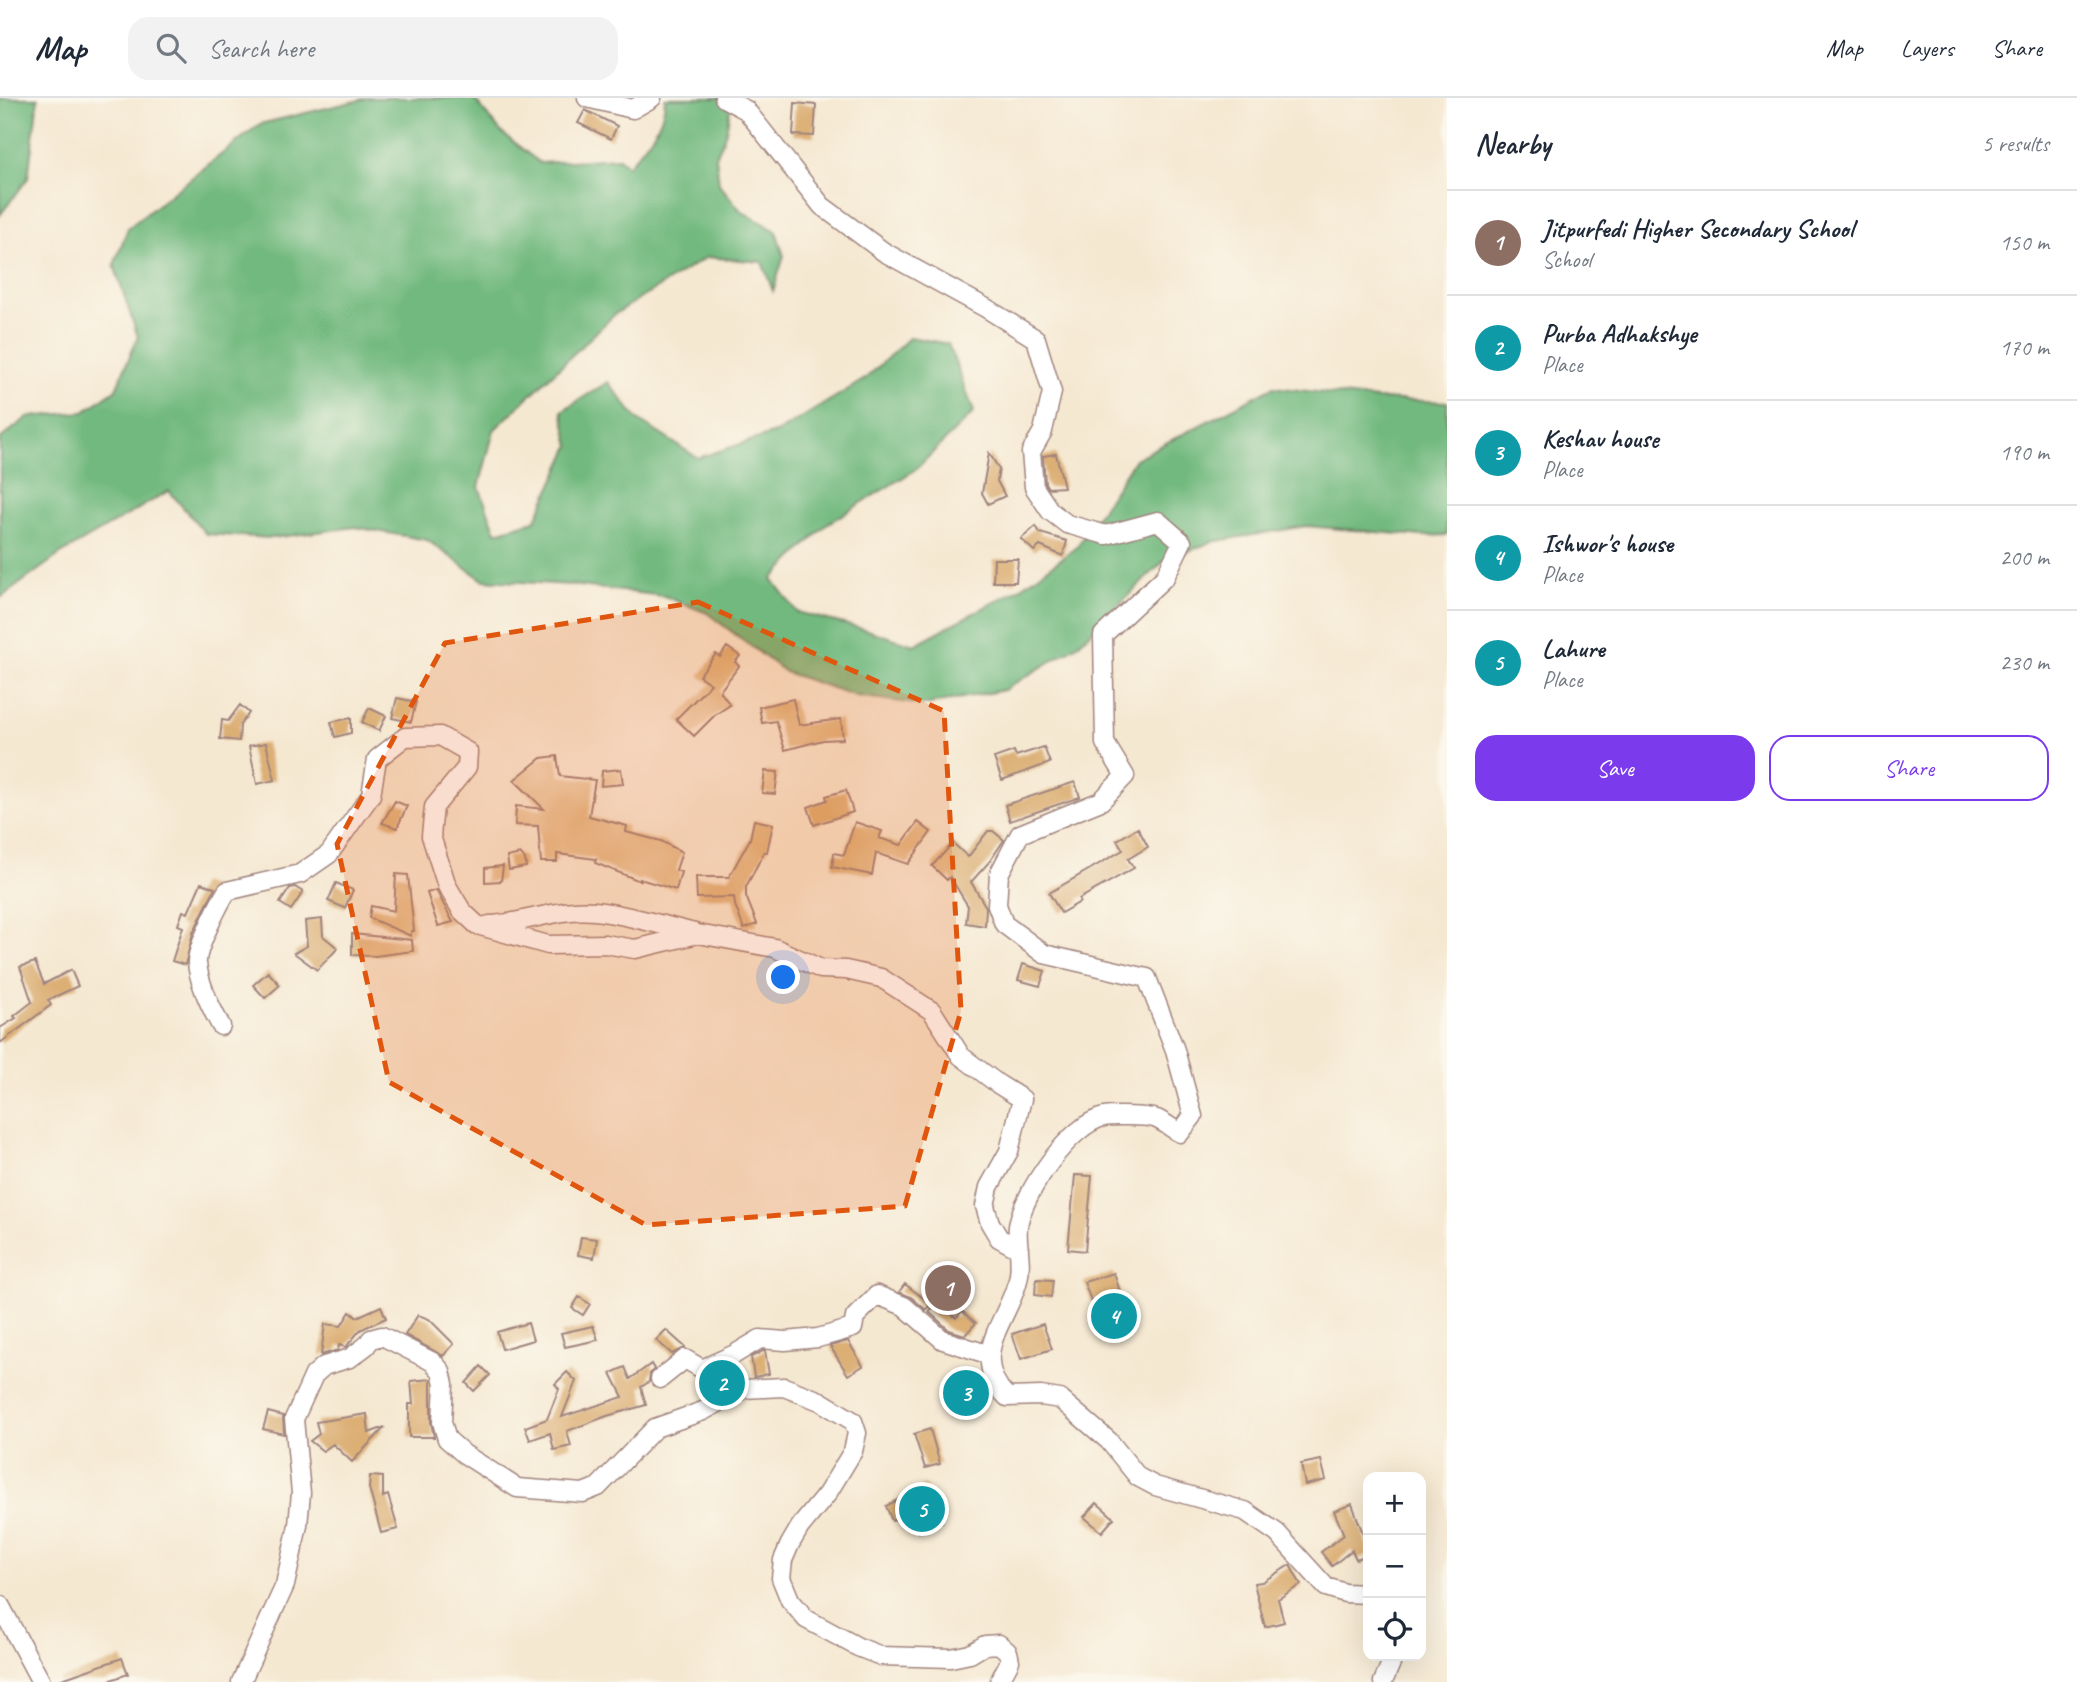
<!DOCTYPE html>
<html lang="en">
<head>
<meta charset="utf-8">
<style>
	body { margin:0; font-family:Caveat,sans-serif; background:#f2f2f3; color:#1f2937 }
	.controls { position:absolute; right:21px; bottom:21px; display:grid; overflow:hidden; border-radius:14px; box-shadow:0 7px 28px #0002 }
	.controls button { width:63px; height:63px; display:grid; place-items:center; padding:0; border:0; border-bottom:2px solid #e0e1e3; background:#fff; color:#1f2937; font:35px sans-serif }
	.you { position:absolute; left:784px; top:880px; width:24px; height:24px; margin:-18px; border:5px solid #fff; border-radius:50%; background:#1a73e8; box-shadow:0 0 0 10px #1a73e833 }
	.badge { display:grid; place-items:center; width:46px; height:46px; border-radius:50%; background:#7c3aed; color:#fff; font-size:23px; font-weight:700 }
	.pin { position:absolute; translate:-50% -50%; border:4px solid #fff; box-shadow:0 2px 7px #0006 }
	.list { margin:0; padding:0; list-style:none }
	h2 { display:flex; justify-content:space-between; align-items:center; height:91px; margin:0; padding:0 28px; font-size:30px }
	h2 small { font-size:23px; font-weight:400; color:#747a83 }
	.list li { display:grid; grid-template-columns:46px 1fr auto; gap:21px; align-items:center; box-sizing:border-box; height:105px; padding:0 28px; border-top:2px solid #e0e1e3 }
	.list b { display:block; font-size:26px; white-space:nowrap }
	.list p { margin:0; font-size:23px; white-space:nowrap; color:#747a83 }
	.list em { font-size:23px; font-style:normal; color:#747a83 }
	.actions { display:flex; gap:14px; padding:21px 28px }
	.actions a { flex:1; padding:16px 0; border:2px solid #7c3aed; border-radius:21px; text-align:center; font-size:24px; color:#7c3aed }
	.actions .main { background:#7c3aed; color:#fff }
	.icon { flex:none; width:38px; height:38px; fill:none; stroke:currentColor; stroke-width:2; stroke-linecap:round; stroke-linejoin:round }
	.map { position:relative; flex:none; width:1447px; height:1584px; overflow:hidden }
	header { display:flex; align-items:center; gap:42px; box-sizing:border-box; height:98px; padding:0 35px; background:#fff; border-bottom:2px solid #e0e1e3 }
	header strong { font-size:33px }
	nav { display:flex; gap:38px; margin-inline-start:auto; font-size:24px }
	.search { width:490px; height:63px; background:#f2f2f3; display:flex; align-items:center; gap:18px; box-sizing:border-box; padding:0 24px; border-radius:21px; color:#747a83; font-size:26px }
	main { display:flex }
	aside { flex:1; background:#fff }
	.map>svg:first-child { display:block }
</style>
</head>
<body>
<header>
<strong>Map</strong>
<div class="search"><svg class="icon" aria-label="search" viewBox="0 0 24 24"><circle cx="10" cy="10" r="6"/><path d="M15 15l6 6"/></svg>Search here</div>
<nav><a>Map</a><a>Layers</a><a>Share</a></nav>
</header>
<main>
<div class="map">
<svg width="1447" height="1584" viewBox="0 0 1447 1584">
	<rect width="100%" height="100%" fill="#fbf7ec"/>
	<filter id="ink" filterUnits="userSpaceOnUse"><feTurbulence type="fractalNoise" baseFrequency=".0143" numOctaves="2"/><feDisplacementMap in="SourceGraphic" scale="14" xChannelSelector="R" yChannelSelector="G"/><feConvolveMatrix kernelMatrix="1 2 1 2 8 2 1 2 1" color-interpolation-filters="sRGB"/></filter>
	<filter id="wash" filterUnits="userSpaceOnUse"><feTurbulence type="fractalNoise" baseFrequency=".00686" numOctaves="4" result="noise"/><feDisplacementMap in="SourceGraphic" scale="28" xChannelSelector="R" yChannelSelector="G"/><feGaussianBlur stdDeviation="1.57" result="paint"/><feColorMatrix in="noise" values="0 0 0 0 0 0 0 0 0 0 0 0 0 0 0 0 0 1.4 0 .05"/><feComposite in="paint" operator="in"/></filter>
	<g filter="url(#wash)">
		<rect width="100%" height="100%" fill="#f5e8d1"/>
		<!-- forest -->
		<path fill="#72b97f" stroke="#5e6c55" stroke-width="2" d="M0 0H38L28 80 0 117Z
			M368 0H473L502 35 540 65 619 60 628 68C645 47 665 27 665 0H732L726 34 716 59 719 86 741 113 776 133 784 158 773 193 762 164 707 159 615 216 494 332 479 389 496 434 535 423 570 348 562 313 608 284 638 322 698 360 778 334 865 281 910 239 948 246 974 314 915 372 827 426 772 481 797 514 863 531 914 547 1019 491 1076 450 1135 361 1273 289 1377 301 1447 304V437L1423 438 1306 428 1211 444 1164 463 1076 548 1004 592 924 607 856 598 785 574 707 515 664 498 572 487 483 482 427 442 355 429 272 440 206 436 169 393 59 457 0 500V341L28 319 84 314 116 291 138 239 114 167 128 130 260 26Z"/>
		<g id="blocks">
			<!-- building -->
			<path fill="#dcaf75" d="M795 5 816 7 814 38 793 37Z
				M585 12 617 28 611 41 578 25Z
				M989 355 999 371 997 383 1005 398 988 406 982 395Z
				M1056 356 1064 389 1048 390 1045 385 1043 358Z
				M1036 428 1040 435 1067 443 1063 458 1040 448 1034 453 1021 441Z
				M994 461H1018L1016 484H993Z
				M727 549 740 558 735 564 739 568 720 593 730 607 715 617 694 638 676 621 711 586 699 578 716 556 720 559Z
				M397 600 416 604 411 624 392 620Z
				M793 601 799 627 841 621 843 641 823 642 785 652 776 623 762 625 759 609Z
				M240 607 249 615 240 627 239 643 220 641 222 622 228 623Z
				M369 610 386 618 379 633 362 624Z
				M351 620V635L335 639 331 624Z
				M266 645 275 682 257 686 249 648Z
				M1044 649 1050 665 1002 682 994 660 1014 653 1016 658Z
				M557 658 560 678 595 682 589 718 627 728 626 734 661 743 682 754 676 772 681 774 676 792 640 781V783L595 765 596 761 557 756V764H541L538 728 515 727 516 708 544 711 514 682 541 660Z
				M621 671 623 686 601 688 602 673Z
				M765 673 778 674 775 696 762 695Z
				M1075 684 1080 699 1010 723 1005 707Z
				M846 692 853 714 814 727 808 709 827 702 826 698Z
				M395 703 407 708 397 730 382 725Z
				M754 722 773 726 767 754H764L746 789V798L757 826 744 831 735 807 734 799 697 800 696 779H729L750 741Z
				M855 724 882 733 879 740 901 747 918 724 931 734 908 766 876 755 872 777 832 769 834 755 844 757Z
				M1138 730 1148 749 1128 761 1134 770 1079 801 1080 804 1061 815 1049 795 1123 752 1117 742Z
				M988 733H993L1004 742 990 763 971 784 986 809 985 828 966 825 968 808 950 779 947 782 932 768 953 745 968 759Z
				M520 756 525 761 526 769 509 772 507 759Z
				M503 768 501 783 485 784V770Z
				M396 776 408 777 414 833H411V838L369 820 371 808 394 813Z
				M201 785 215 790 193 835 185 867 172 863 183 829 178 827 183 813 188 815Z
				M336 785 353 792 345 810 328 803Z
				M295 789 303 794 291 812 280 805 290 790Z
				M436 792 453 824 438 828 427 795Z
				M322 821 323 838 338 850 317 872 294 855 307 848 305 823Z
				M352 836 412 842 413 853 375 858 352 857Z
				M35 864 44 886 71 872 78 888 48 902 51 907 0 945V930L16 920 14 918 32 904 20 869Z
				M1023 866 1045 873 1040 888 1018 882Z
				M268 874 280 887 265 900 253 887Z
				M1075 1077 1092 1078 1085 1153 1068 1151Z
				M581 1139 597 1141 594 1160 578 1157Z
				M1114 1175 1122 1200H1124L1127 1234 1103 1236 1101 1206 1106 1204 1100 1203V1200L1091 1203 1084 1184Z
				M1036 1181 1053 1182 1051 1199 1035 1197Z
				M905 1186 931 1206 926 1212 911 1199 899 1194Z
				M579 1199 590 1206 583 1217 572 1210Z
				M937 1204 956 1220 962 1213 976 1225 965 1237 949 1232 929 1214Z
				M381 1208 386 1220 360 1232 346 1249 339 1247 338 1252 321 1257 325 1226 341 1228 350 1214 357 1219Z
				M418 1217 429 1221 454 1246 443 1258 405 1237Z
				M528 1225 533 1242 502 1251 497 1234Z
				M1043 1226 1052 1251 1021 1261 1012 1236Z
				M593 1228 598 1242 565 1249 561 1235Z
				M666 1232 685 1249V1250L672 1256 656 1242Z
				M848 1243 863 1268 848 1277 830 1248Z
				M763 1253H765L769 1276 754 1279 751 1259Z
				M651 1266 654 1271 650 1276 649 1284 641 1289 646 1307 607 1318 567 1333 571 1348 554 1352 550 1335 530 1342 525 1329 547 1321 559 1291 555 1286 567 1274 576 1283 562 1319 623 1299 611 1275 625 1269 630 1281Z
				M481 1268 490 1277 474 1293 466 1285Z
				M728 1275 733 1284 714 1294 709 1285Z
				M976 1278 979 1311 956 1313 953 1280Z
				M431 1281V1324L434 1339H409V1306H413L411 1283Z
				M268 1314 283 1318 284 1336 263 1331Z
				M367 1316 369 1335 385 1329 352 1364 333 1346 323 1353 310 1343 319 1336 316 1324Z
				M930 1331 940 1366 925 1370 914 1336Z
				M1321 1362 1326 1382 1305 1387 1301 1366Z
				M370 1378 383 1379V1399L388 1397 398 1431 381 1435 369 1390Z
				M925 1387 942 1424 919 1434 910 1415 892 1423 886 1408Z
				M1097 1405 1114 1420 1102 1434 1084 1419Z
				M1352 1406 1368 1449V1457L1356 1461 1352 1452 1332 1468 1321 1454 1344 1437 1334 1413Z
				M1290 1467 1301 1487 1278 1501 1284 1524 1265 1529 1254 1485 1262 1484Z
				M122 1560 128 1576 105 1584H59V1582Z"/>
		</g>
	</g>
	<g filter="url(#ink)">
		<use href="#blocks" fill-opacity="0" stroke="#a0847e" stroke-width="2"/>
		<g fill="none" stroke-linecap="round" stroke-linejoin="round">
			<defs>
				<path id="minor" d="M587 0 633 11 652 0
					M724 0 746 12 822 108 884 154 986 210 1036 241 1052 294 1043 333 1031 354 1034 389 1050 413 1067 426 1106 437 1158 423 1182 444 1165 479 1103 537 1105 645 1125 678 1101 703 1020 736 999 776 997 807 1004 826 1044 856 1147 880 1175 952 1193 1018 1180 1035C1173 1031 1165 1025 1157 1021 1150 1018 1113 1017 1104 1019 1070 1026 1023 1095 1018 1128 1016 1146 1023 1164 1018 1182 1008 1223 967 1258 1007 1299L1041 1298 1060 1301 1109 1343 1138 1379 1155 1388 1245 1413 1277 1435 1326 1489 1345 1495 1368 1496
					M489 827C524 826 558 809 595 813 626 816 664 828 695 835
					M221 928C211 910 199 886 197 865 196 851 219 806 227 793L300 776 329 756 371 697 377 661 405 639 440 638 468 654 467 669 434 709 431 738 447 788 462 813 477 827 548 847 605 846 635 851 698 836 775 850 821 871 846 872 881 880 932 913 961 958 998 986 1022 1001 1009 1053 989 1089 985 1108 990 1125 999 1140 1019 1151
					M660 1281 685 1261 702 1271 735 1256 760 1241 785 1243 818 1240 853 1230 855 1219 877 1197 904 1208 943 1242 990 1257
					M0 1507 41 1584
					M241 1584 285 1487 298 1427 301 1395 294 1321 314 1277 324 1268 350 1260 366 1248 371 1241 382 1238 433 1264 441 1273 444 1286 442 1324 447 1341 464 1356 517 1390 583 1395 598 1389 655 1330 703 1313 744 1291 784 1289 820 1303 853 1323 857 1335 853 1353 827 1396 800 1429 790 1446 783 1462 781 1480 790 1502 806 1521 858 1549 881 1558 951 1560 970 1556 985 1547 999 1546 1008 1554 1010 1563 999 1584
					M1383 1584 1394 1558"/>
			</defs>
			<!-- minor casing -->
			<use href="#minor" stroke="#a0847e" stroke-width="21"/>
			<!-- minor -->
			<use href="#minor" stroke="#fff" stroke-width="18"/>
		</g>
	</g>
	<!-- marked area -->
	<path fill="#e0560e" fill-opacity="0.2" stroke="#e0560e" stroke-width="5" stroke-dasharray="14 9" stroke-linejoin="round" d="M698 504 944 613 961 913 905 1108 646 1127 389 984 337 746 445 545Z"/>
</svg>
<div class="controls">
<button>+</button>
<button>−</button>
<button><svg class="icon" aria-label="locate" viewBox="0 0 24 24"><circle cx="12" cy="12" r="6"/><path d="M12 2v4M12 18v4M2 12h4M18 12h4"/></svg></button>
</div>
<div class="you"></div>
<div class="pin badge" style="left:948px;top:1190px;background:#8d6e63">1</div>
<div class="pin badge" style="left:722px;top:1285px;background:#0f9aa8">2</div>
<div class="pin badge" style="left:966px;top:1295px;background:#0f9aa8">3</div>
<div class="pin badge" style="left:1114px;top:1218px;background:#0f9aa8">4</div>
<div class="pin badge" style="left:922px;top:1411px;background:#0f9aa8">5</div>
</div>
<aside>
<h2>Nearby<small>5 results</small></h2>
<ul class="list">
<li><span class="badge" style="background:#8d6e63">1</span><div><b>Jitpurfedi Higher Secondary School</b><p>School</p></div><em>150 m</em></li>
<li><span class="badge" style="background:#0f9aa8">2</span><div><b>Purba Adhakshye</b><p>Place</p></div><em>170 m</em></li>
<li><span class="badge" style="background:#0f9aa8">3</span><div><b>Keshav house</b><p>Place</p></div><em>190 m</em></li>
<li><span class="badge" style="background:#0f9aa8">4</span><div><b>Ishwor's house</b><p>Place</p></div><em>200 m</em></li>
<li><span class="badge" style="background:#0f9aa8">5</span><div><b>Lahure</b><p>Place</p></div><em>230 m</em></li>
</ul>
<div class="actions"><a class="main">Save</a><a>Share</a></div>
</aside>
</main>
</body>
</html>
